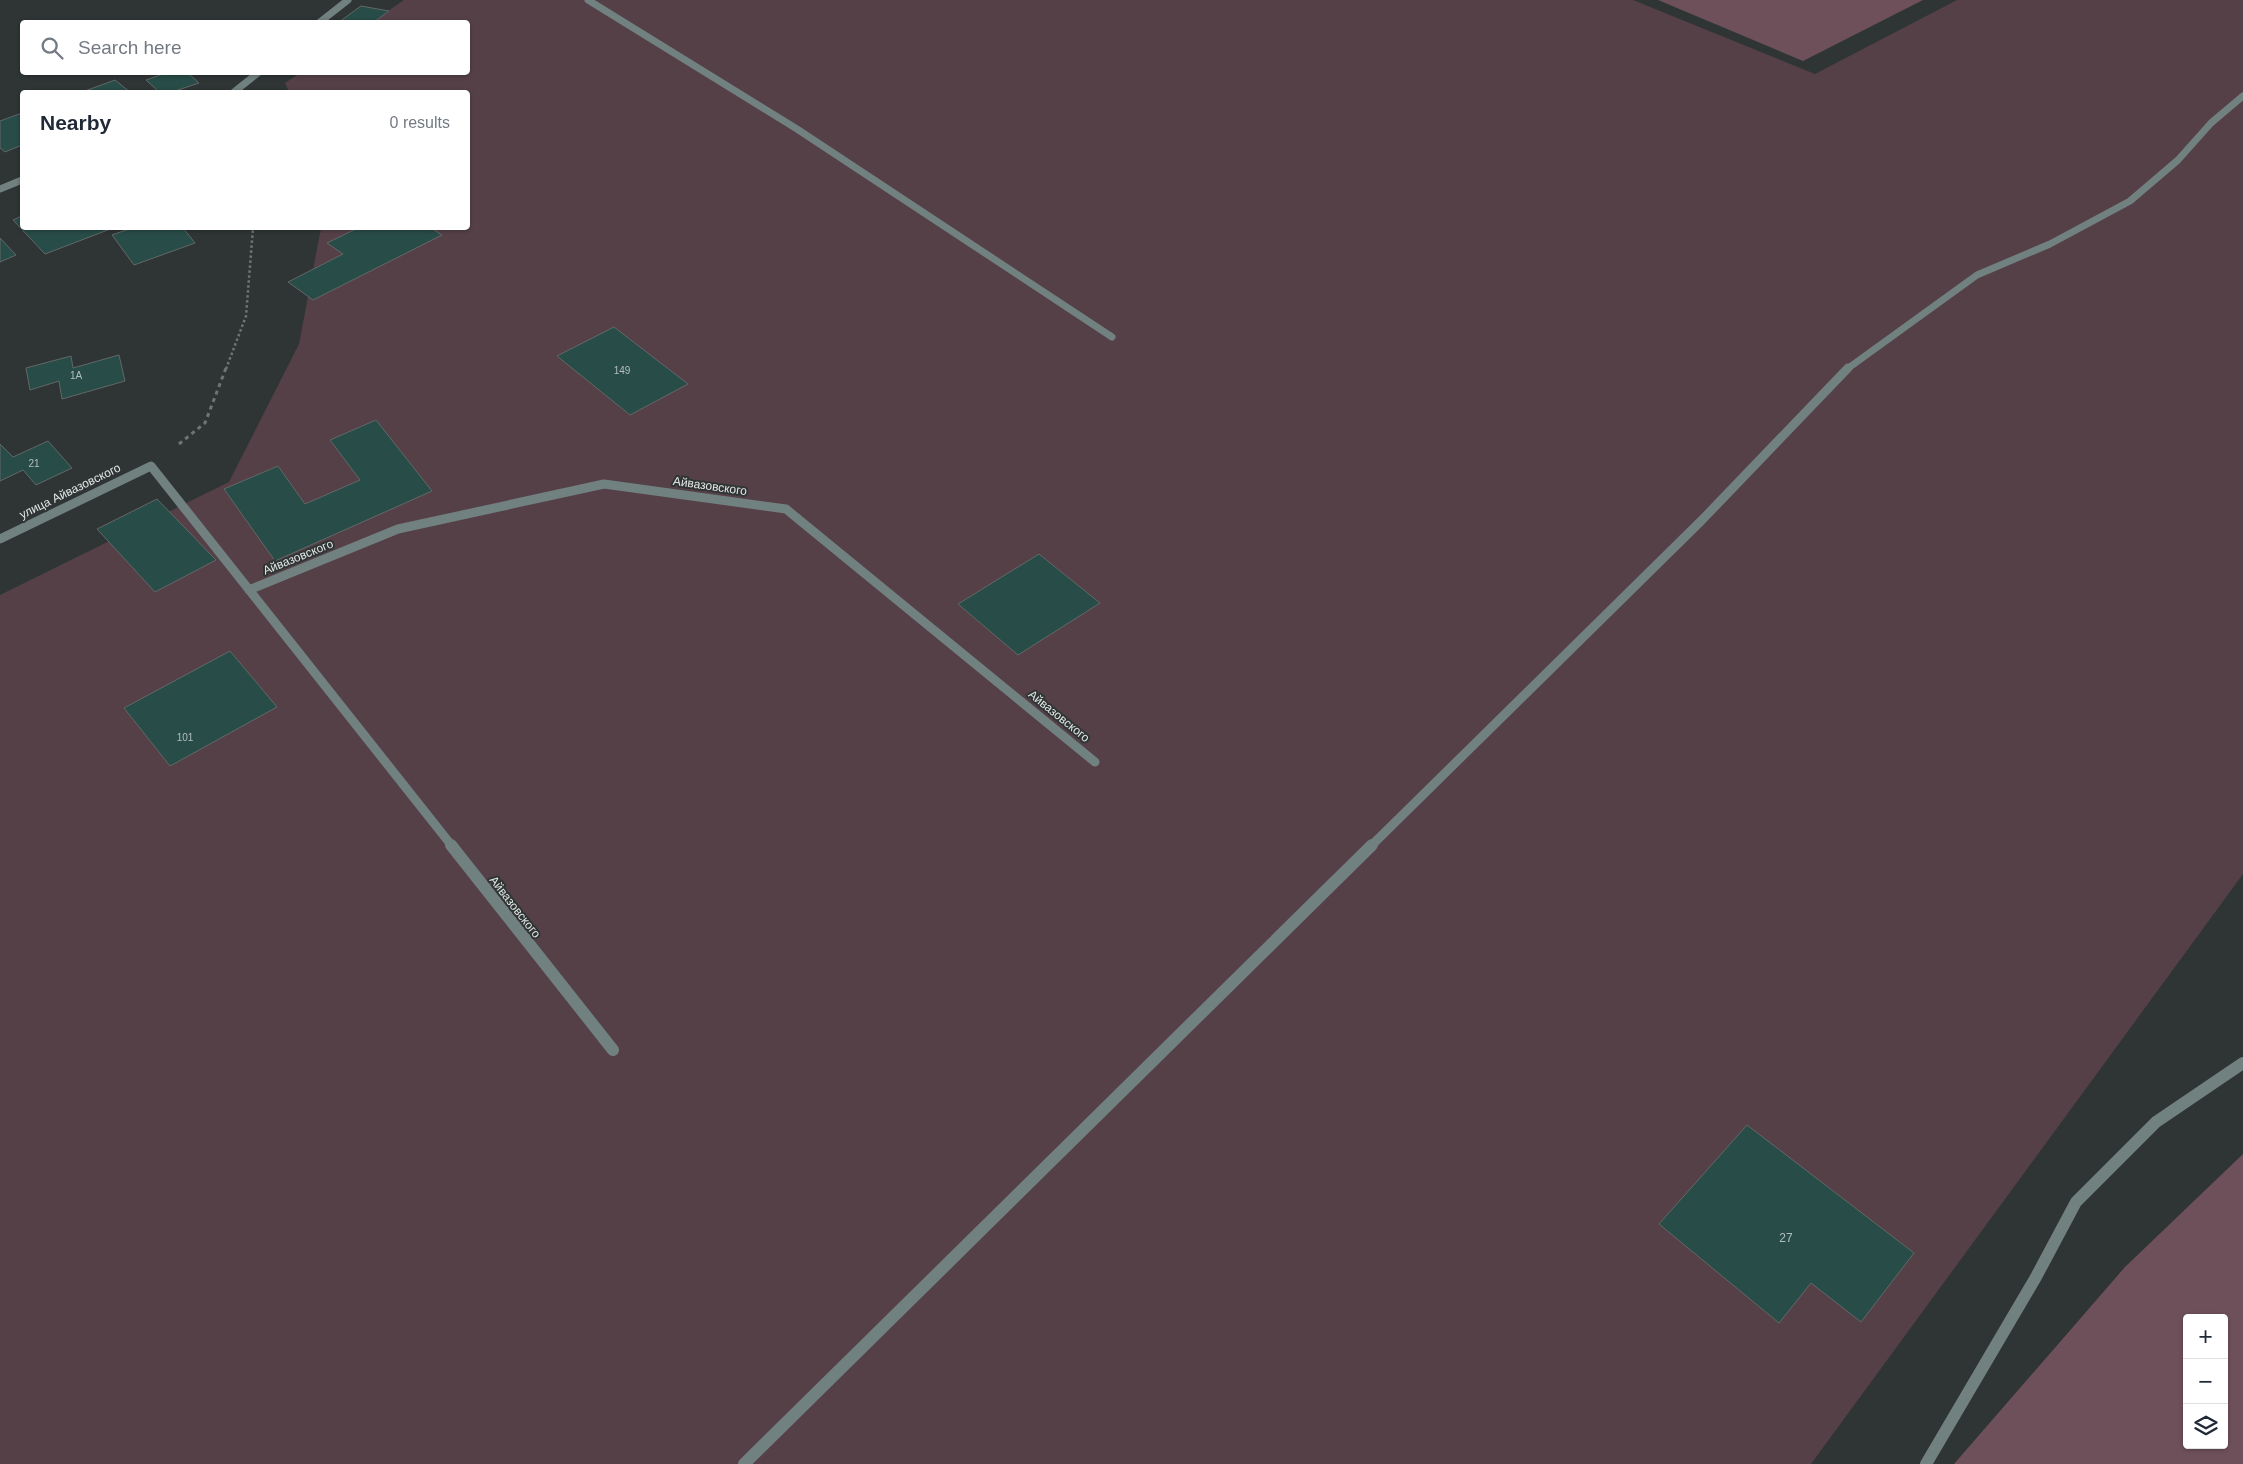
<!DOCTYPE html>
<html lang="en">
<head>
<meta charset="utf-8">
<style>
	body { margin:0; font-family:Arial,sans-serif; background:#f2f2f3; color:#1f2937 }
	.controls { position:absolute; right:15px; bottom:15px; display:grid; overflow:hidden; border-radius:5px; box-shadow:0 1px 4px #0004 }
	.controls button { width:45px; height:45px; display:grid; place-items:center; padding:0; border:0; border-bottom:1px solid #e0e1e3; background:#fff; color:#1f2937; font:25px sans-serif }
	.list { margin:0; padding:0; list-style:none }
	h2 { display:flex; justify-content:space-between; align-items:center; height:65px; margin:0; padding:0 20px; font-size:21px }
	h2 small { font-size:16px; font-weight:400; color:#747a83 }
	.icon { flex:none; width:28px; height:28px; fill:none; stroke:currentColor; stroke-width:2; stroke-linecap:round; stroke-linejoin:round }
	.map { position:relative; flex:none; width:2243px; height:1464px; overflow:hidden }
	.search { position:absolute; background:#fff; box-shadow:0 1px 4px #0004; left:20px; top:20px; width:450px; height:55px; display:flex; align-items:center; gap:12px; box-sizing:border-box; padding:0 18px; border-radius:5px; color:#747a83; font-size:19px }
	.panel { position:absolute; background:#fff; box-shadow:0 1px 4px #0004; left:20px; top:90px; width:450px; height:140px; border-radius:5px }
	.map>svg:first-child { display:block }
</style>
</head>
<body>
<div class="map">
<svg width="2243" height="1464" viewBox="0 0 2243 1464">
	<rect width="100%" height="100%" fill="#2f3534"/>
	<!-- green -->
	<path fill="#554048" d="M404 0H1633L1815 74 1957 0H2243V874L1811 1464H0V595L229 482 299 344 321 228H468V92H289L285 83 300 73 468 72V22H372Z"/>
	<!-- forest -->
	<path fill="#6e505b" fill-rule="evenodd" d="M1658 0H1923L1803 61Z
		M2243 1154V1464H1954L2125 1267ZM2187 1318H2224V1445H2187Z"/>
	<!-- building -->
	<path fill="#284c47" stroke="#626867" d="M361 6 389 11 374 22H339Z
		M168 72H187L199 83 172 92H159L146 80Z
		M115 80 130 92H82Z
		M22 113V145L5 152 0 148V121Z
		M22 216V228H113L45 254 13 220Z
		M132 228H183L195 243 134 265 112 235Z
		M358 228H431L442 235 313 300 288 282 343 254 327 243Z
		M0 238 16 255 0 262Z
		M614 327 688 384 630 415 557 356Z
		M119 355 125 381 62 399 59 381 30 390 26 368 71 356 73 368Z
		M376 420 432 491 275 561 224 489 278 466 305 504 360 480 330 440Z
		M48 441 72 468 36 485 23 470 0 481V444L13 457Z
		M157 499 216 560 155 592 97 529Z
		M1039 554 1100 603 1018 655 958 604Z
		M230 651 277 707 170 766 124 708Z
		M1747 1125 1914 1253 1861 1322 1811 1283 1779 1323 1659 1224Z"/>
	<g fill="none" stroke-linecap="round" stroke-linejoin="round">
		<!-- path-far1 -->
		<path stroke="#6f7473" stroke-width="2.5" stroke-dasharray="2.5 2.5" stroke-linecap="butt" d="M226 369 246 316 253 228"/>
		<!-- path -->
		<path stroke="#6f7473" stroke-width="3" stroke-dasharray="4 4" stroke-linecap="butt" d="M179 444 205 423 226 368"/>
		<!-- lane-far2 -->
		<path stroke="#71817f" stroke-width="7" d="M1847 369 1977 275 2050 244 2130 201 2178 160 2211 123 2243 96"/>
		<!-- lane-far1 -->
		<path stroke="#71817f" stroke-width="9" d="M1371 846 1702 520 1848 368"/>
		<!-- lane -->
		<path stroke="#71817f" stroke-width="12" d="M744 1464 1372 845
			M1926 1464 2036 1277 2076 1202 2156 1122 2243 1063"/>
		<!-- street-far2 -->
		<path stroke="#71817f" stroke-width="7" d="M588 0 797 129 1112 337
			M320 22 348 0
			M234 92 259 72
			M0 189 22 180"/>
		<!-- street-far1 -->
		<path stroke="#71817f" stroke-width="9" d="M0 539 151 466 452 846
			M249 590 398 529 604 484 786 509 1095 762"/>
		<!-- street -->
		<path stroke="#71817f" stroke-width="12" d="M451 845 613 1050"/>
	</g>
	<g text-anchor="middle" stroke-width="4" stroke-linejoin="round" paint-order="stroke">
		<!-- number labels -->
		<g font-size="10" fill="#b3bfbd">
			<text x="622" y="374">149</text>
			<text x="76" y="379">1А</text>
			<text x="34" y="467">21</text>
			<text x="185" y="741">101</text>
		</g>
		<!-- street labels -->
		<g font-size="12" fill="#e1e5e4" stroke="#2f3534">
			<text transform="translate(710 486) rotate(8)" y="4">Айвазовского</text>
			<text transform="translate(70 491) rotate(-26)" y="4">улица Айвазовского</text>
			<text transform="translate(298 557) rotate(-22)" y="4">Айвазовского</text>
			<text transform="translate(1059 716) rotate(39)" y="4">Айвазовского</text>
			<text transform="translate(515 907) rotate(52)" y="4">Айвазовского</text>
		</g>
		<!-- near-number labels -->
		<g font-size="12" fill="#b3bfbd">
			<text x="1786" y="1242">27</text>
		</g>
	</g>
</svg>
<div class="controls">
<button>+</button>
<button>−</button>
<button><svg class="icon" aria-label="layers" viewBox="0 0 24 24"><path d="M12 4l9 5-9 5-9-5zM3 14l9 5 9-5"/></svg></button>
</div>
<div class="search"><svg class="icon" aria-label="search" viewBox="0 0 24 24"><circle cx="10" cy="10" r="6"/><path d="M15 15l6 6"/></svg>Search here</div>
<section class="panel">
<h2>Nearby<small>0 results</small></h2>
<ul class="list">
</ul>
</section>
</div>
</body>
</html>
